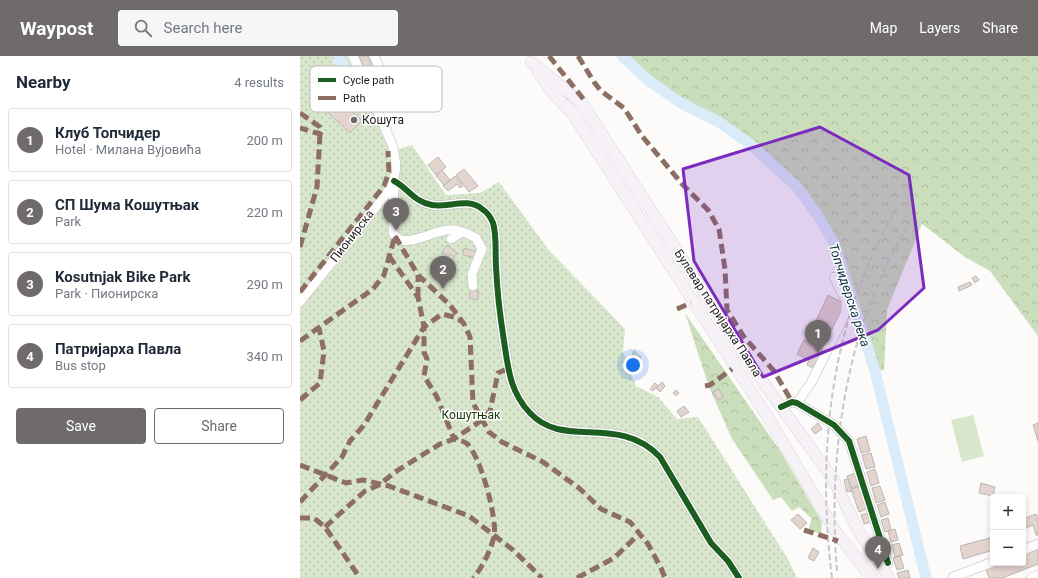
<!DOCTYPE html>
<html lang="en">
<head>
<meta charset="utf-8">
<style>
	body { margin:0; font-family:Roboto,sans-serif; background:#f6f6f7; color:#1f2937 }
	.controls { position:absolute; right:12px; bottom:12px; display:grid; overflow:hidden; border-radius:4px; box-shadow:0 2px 6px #0003 }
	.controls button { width:36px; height:36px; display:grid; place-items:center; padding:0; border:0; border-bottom:1px solid #e0e1e3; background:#fff; color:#1f2937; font:20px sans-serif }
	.you { position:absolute; left:333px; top:309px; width:14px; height:14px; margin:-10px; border:3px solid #fff; border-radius:50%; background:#1a73e8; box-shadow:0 0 0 6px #1a73e833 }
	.badge { display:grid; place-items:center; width:26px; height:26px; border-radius:50%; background:#6e6b6a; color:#fff; font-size:13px; font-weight:700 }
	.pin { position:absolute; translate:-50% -33px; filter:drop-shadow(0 1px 2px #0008) }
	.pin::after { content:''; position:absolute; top:21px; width:14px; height:12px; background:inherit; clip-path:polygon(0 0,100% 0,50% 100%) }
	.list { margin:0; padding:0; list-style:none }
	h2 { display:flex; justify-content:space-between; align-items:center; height:52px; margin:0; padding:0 16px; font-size:17px }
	h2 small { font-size:13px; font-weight:400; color:#747a83 }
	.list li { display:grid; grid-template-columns:26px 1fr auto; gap:12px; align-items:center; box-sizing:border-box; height:64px; margin:0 8px 8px; padding:0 8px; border:1px solid #e0e1e3; border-radius:4px }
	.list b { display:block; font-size:15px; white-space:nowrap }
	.list p { margin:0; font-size:13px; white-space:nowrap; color:#747a83 }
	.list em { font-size:13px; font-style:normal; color:#747a83 }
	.actions { display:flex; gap:8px; padding:12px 16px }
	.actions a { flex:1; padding:9px 0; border:1px solid #6e6b6a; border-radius:4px; text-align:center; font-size:14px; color:#6e6b6a }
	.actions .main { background:#6e6b6a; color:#fff }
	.icon { flex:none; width:22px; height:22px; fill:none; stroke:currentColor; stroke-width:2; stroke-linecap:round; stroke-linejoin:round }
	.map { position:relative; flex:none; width:738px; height:522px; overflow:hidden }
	header { display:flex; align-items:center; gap:24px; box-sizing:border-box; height:56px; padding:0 20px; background:#6e6b6a; color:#fff }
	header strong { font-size:19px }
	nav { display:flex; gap:22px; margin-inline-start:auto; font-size:14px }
	.search { width:280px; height:36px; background:#f6f6f7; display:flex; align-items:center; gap:10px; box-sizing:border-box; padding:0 14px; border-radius:4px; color:#747a83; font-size:15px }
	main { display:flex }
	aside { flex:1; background:#fff }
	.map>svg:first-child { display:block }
</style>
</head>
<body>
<header>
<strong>Waypost</strong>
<div class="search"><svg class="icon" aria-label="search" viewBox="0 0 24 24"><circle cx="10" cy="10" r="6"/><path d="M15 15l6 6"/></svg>Search here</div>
<nav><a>Map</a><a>Layers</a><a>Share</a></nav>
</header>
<main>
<aside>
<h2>Nearby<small>4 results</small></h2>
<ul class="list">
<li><span class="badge">1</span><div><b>Клуб Топчидер</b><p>Hotel · Милана Вујовића</p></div><em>200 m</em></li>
<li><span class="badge">2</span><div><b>СП Шума Кошутњак</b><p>Park</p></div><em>220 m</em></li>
<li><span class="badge">3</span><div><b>Kosutnjak Bike Park</b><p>Park · Пионирска</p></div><em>290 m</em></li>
<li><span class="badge">4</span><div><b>Патријарха Павла</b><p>Bus stop</p></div><em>340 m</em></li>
</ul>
<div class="actions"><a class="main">Save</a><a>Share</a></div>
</aside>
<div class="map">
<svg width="738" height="522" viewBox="0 0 738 522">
	<defs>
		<pattern id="forest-crowns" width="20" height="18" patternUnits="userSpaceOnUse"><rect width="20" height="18" fill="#cbdebb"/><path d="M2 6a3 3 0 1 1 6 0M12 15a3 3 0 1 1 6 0" fill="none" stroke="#aebea0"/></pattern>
		<pattern id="park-dots" width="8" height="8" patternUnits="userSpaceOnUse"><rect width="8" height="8" fill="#d8e6cc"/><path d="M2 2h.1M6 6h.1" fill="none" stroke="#b9c5af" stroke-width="1.8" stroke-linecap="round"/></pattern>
	</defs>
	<rect width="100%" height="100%" fill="#fcfbfa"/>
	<!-- grass -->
	<path fill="#d8e6cc" d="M673 359 684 400 662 406 651 364Z"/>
	<!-- forest -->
	<path fill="url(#forest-crowns)" d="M322 0H738V280L690 215 665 201 622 168 587 254 584 314 575 315 534 187 516 157 498 132 450 88 419 66 381 47 349 25Z
		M385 257 481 396 522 466 521 478 508 474 512 463 499 451 492 455 481 441 473 444 432 383 409 331Z"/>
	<!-- park -->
	<path fill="url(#park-dots)" d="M0 0H47L90 96 112 89 146 139 180 137 199 126 248 193 325 273 323 296 336 330 358 341 377 363 398 361 488 503 497 522H0Z"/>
	<!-- water -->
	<path fill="#daecf9" d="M35 0H44L55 18 57 30 62 36 58 42 54 43 51 39 52 29 45 23V14C41 8 33 10 32 4Z"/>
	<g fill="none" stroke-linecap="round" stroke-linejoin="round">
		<!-- river -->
		<path stroke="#daecf9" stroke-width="11" d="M322 0 349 25 381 47 419 66 450 88 498 132 516 157 534 187 575 315 626 522"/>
	</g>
	<!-- building -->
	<path fill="#e3d4ce" stroke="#b9b7b5" d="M59 0H68L77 20 70 23Z
		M25 42 36 52 42 46 62 65 50 77 19 48Z
		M138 101 146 111 136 119 128 109Z
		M164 113 178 130 169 136 156 119Z
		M142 114 150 124 144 129 136 120Z
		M155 120 163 130 160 132 157 128 148 135 143 130Z
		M147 189 157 197 154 201 150 198 148 201 142 196Z
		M164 192 177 196 175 202 163 199Z
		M676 220 679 224 675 227 672 222Z
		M670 226 672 229 659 235 658 231Z
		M171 233 179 236 177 244 169 242Z
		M528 239 545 248 531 275 515 267Z
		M515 267 531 275 524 291 507 282Z
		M504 284 523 293 513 312 507 309 509 304 497 298Z
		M334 295 341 301 339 304 332 299Z
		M362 326 365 330 360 336 356 332Z
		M355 327 358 330 353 335 350 333Z
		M419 333 423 341 418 344 413 336Z
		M376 334 379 337 376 340 373 337Z
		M384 350 389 356 381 361 377 355Z
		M518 367 522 373 515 378 511 373Z
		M738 367V385L733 369Z
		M566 380 570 395 561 397 557 383Z
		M571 397 575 411 566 413 562 399Z
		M575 413 579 427 571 430 567 416Z
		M556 417 560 429 551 432 547 420Z
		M548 423 552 435 547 436 544 424Z
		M681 427 695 431 693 440 679 437Z
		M560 430 567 453 559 456 551 433Z
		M580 430 585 444 576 447 572 432Z
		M585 446 589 458 581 461 577 449Z
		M568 457 571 466 564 468 561 459Z
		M498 458 507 467 500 473 491 464Z
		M736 458 738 462V479H736L733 469 723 473V463Z
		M588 462 591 474 585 476 581 464Z
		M595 473 598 484 591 486 588 475Z
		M693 481V494L663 503 660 490Z
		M599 487 603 499 595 501 592 489Z
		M513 492 519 496 514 505 508 502Z
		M738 492V508L702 522H689L686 513 701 507H723V498Z
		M600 500 604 512 597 514 593 502Z
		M608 514 610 522H599L597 517Z"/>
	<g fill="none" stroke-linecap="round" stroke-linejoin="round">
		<defs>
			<path id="minor" d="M69 35 85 24 74 0
				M94 125C108 132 114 146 132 149 148 152 168 141 182 153 187 156 191 162 193 167 197 180 195 196 196 210 197 235 200 260 204 285 208 312 210 336 230 357 264 394 318 357 360 401L411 487 428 505 439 522
				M94 125 93 176C99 196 133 175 147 174 156 173 168 177 176 182L182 193 172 218 173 230
				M151 183 162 176
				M0 246 87 137C98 121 97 106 92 88L53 0
				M497 347 511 327 546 256V245L534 221
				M481 351 492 346 497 347 534 369 549 385 588 507
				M723 494 738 488
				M653 521 693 506
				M731 522 738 519"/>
			<path id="major" d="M231 6 282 47 450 308 533 423 559 476 589 522
				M238 16 253 37 272 57 469 363 536 476 572 522"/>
		</defs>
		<!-- minor casing -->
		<use href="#minor" stroke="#bebcba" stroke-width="10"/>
		<!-- major casing -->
		<use href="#major" stroke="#d6d5d4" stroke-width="12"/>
		<!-- minor -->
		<use href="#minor" stroke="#fffefe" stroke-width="9"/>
		<!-- major -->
		<use href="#major" stroke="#f7f2f8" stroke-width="11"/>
		<!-- rail -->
		<path stroke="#c7c7c7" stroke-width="2" stroke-dasharray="6 3" stroke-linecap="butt" d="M537 515C529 424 540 322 574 237 584 213 597 189 609 166
			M532 522C520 427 525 323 559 232 569 205 582 179 596 153"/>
		<!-- quiet -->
		<path stroke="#8d6e63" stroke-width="5" stroke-dasharray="10 5" stroke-linecap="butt" d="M249 0 285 45
			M278 0 294 26 301 35 324 52 342 80 383 129 408 154 419 173 425 213 427 254 444 281 474 315 492 346
			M0 57 20 71 22 75 20 78 0 72
			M95 180 118 219 150 249 164 268 170 281 173 347 189 376 202 386 243 406 279 432 301 453 330 466 348 488 361 512 365 522
			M0 191 17 131 20 78
			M89 200 118 241 124 271V296L127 303 124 320 137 341 154 383 182 364 190 355 198 317 207 313
			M0 236 84 130 89 116 88 95
			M118 241V219
			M377 253 391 247
			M0 285 73 233 84 219 95 180
			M405 330 410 329 432 313
			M0 344 20 327 24 295 19 272
			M0 409 46 427 63 424 89 430 169 460 213 494 242 522
			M0 446 42 401 50 385 64 369 124 271 142 258 154 261 161 265
			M0 462H14L25 471 60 522
			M25 471 65 435 79 429 95 416 140 388 154 383C158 384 163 385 166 387 180 397 198 464 194 481 190 495 183 511 173 522
			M504 474 538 485
			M277 522 314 502 339 478"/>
		<defs>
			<path id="cycleway" d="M94 125C108 132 114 146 132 149 148 152 168 141 182 153 187 156 191 162 193 167 197 180 195 196 196 210 197 235 200 260 204 285 208 312 210 336 230 357 264 394 318 357 360 401L411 487 428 505 439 522
				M481 351 492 346 497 347 534 369 549 385 588 507"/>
		</defs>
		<!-- cycleway casing -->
		<use href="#cycleway" stroke="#fff" stroke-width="8"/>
		<!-- cycleway -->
		<use href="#cycleway" stroke="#1b5e20" stroke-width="6"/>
	</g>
	<!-- marked area -->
	<path fill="#7b2cbf" fill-opacity="0.2" stroke="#7b2cbf" stroke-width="3" stroke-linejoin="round" d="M520 71 609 119 624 232 578 274 463 321 394 205 383 113Z"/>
	<!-- markers -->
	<circle fill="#6e6b6a" stroke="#fff" stroke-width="1.5" cx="54" cy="64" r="4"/>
	<g text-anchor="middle" stroke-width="3" stroke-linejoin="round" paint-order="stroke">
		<!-- poi labels -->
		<g font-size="12" fill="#221d1c" stroke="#fff" text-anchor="start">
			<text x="62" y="68">Кошута</text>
		</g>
		<!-- street labels -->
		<g font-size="12" fill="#221d1c" stroke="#fff">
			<text transform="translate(52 180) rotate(-52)" y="4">Пионирска</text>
			<text transform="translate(418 257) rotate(57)" y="4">Булевар патријарха Павла</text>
		</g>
		<!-- park labels -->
		<g font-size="12" fill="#22390c" stroke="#fff">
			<text x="171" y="363">Кошутњак</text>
		</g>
		<!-- water labels -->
		<g font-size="13" font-style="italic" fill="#143547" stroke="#fff">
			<text transform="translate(550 239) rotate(72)" y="5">Топчидерска река</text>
		</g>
	</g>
	<!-- legend -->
	<rect x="10" y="10" width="132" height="46" rx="6" fill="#fff" stroke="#bdbbbb" stroke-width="1"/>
	<rect x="18" y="22" width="18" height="4" fill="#1b5e20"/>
	<rect x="18" y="40" width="18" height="4" fill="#8d6e63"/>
	<g font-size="11" fill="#221d1c">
		<text x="43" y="28">Cycle path</text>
		<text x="43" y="46">Path</text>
	</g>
</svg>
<div class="controls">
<button>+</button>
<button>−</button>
</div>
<div class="you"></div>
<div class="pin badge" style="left:518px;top:297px">1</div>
<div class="pin badge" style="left:143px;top:233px">2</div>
<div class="pin badge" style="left:96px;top:175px">3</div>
<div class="pin badge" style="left:578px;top:513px">4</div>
</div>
</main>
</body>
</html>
